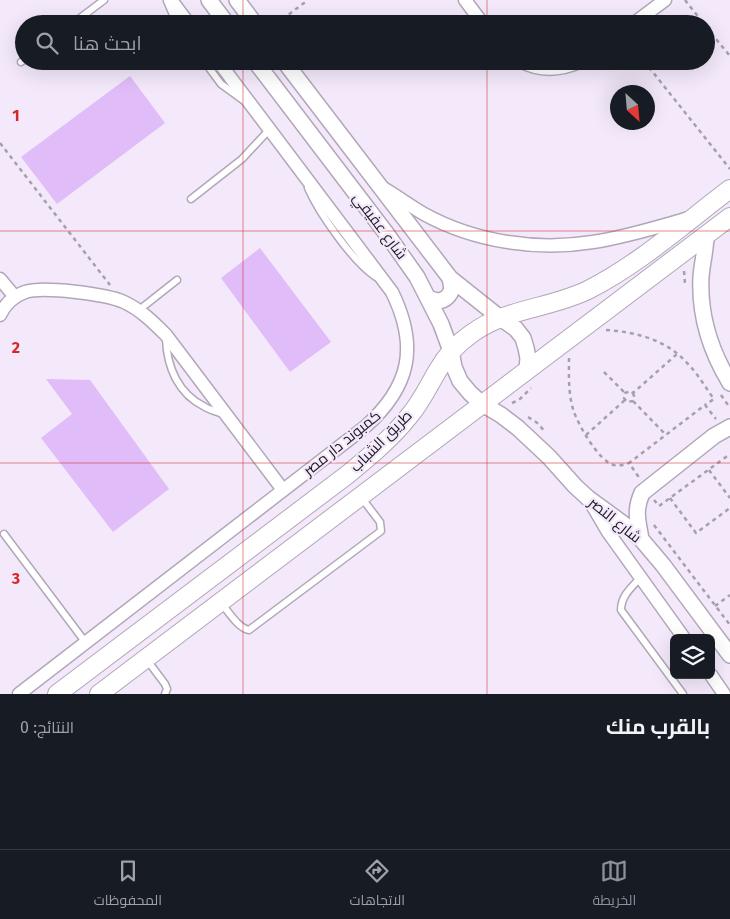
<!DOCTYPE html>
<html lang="ar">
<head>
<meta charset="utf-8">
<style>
	body { margin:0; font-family:"Fira Sans",Cairo,sans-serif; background:#242831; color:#f1f3f6; direction:rtl }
	.controls { position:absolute; right:15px; bottom:15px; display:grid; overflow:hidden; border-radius:8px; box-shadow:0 5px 20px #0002 }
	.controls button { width:45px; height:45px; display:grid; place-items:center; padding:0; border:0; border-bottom:1px solid #363941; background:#171b24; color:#f1f3f6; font:25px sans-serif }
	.compass { position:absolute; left:610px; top:85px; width:45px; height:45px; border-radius:50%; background:#171b24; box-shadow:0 5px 20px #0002; rotate:154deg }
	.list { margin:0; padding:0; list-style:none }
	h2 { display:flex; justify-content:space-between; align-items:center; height:65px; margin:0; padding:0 20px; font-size:21px }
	h2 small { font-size:16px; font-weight:400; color:#9ea1a6 }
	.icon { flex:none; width:28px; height:28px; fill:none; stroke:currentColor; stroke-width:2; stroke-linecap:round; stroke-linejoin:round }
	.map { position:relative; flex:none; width:730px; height:694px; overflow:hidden; direction:ltr }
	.search { position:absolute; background:#171b24; box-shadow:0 5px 20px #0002; left:15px; right:15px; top:15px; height:55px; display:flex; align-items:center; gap:12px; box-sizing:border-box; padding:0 18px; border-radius:28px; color:#9ea1a6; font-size:19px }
	.sheet { height:155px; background:#171b24 }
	nav { display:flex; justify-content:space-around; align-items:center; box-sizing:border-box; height:70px; border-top:1px solid #363941; background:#171b24; font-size:14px; color:#9ea1a6 }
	nav a { display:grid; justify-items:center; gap:2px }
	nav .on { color:#8c9099 }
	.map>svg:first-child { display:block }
</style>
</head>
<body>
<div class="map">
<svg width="730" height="694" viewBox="0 0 730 694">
	<rect width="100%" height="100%" fill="#f3e9fb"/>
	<!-- green -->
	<path fill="#e0bcf8" d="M130 76 165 123 57 204 21 157Z
		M260 248 331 342 290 372 221 278Z
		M46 379 90 380 169 489 113 532 41 438 72 414Z"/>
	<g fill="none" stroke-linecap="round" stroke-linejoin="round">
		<defs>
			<path id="service" d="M167 1 177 24
				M72 24 104 0
				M204 61 221 84 243 100
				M21 62 24 60
				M308 188C319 213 353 262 376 277
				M191 199 242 159 269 130
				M139 310 177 280
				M166 339C167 367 178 394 205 407 210 410 217 412 223 414
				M4 534 86 643
				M640 578C631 588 621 596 621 610L683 694
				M221 603C229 612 238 628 249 630L381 531 380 522 361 497
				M147 660 165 684 167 689 165 694"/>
			<path id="minor" d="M171 0 189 24
				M465 0 483 24
				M633 24 665 0
				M520 61C540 72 562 70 582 61
				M383 188C397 196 410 206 424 214 475 242 537 251 593 242 626 237 658 227 689 218
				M0 279 15 297
				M0 315C5 304 14 296 25 292 43 286 106 294 124 302 141 310 153 322 166 335L283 490
				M588 498 608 532 684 638
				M711 675 724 694
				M19 694 365 427C410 387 419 347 392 292L218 61"/>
			<path id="tertiary" d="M209 0 227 24
				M237 0 255 24
				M255 61 386 233 417 277 441 324 451 351 454 367 460 381 470 393 481 403 501 415 518 428 549 457 575 486 588 498 629 528 641 539 663 565 730 655
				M284 61 450 278 499 317 516 329 523 338 526 348 528 358 527 369
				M706 235C706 249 702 263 701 277 699 316 710 350 730 383
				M429 298C439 304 448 300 452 289L450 278
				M641 539C638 521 634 511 642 493L714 436 730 427"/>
			<path id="secondary" d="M57 694 347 475C369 457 392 438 410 415 421 402 429 385 438 370 446 356 458 343 471 334 506 308 549 309 588 290 638 265 685 223 730 189
				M99 694 730 217"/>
		</defs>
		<!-- service casing -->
		<use href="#service" stroke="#b1a7b8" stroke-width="9"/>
		<!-- minor casing -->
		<use href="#minor" stroke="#b1a7b8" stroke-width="15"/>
		<!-- tertiary casing -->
		<use href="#tertiary" stroke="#b1a7b8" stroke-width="18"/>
		<!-- secondary casing -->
		<use href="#secondary" stroke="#b1a7b8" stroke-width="20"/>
		<!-- path -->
		<path stroke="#a79fad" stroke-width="2.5" stroke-dasharray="4 4" stroke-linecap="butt" d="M685 0 704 24
			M276 24 308 0
			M706 27 730 56
			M644 61 730 169
			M0 143 110 285
			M684 271 685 284
			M606 330C637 332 667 340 688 364 698 374 705 387 714 399L705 405
			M569 358C569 375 568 392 573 409 577 423 599 462 614 465 619 466 624 465 629 463
			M604 372 625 393
			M633 393 634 396 633 401 627 402 624 398 625 393 631 391 633 393 677 354
			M721 395 730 408
			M633 401 666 435
			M512 403 519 400 531 388
			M528 417 539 424 544 431
			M586 435 625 400
			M709 470 730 498
			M638 477V476L629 463 705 405 716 419
			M670 498 696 533 730 508
			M654 500 659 506 730 454
			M654 525 730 625
			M715 606 730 595"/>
		<!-- service -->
		<use href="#service" stroke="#fff" stroke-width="6"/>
		<!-- minor -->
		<use href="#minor" stroke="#fff" stroke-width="12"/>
		<!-- tertiary -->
		<use href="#tertiary" stroke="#fff" stroke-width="15"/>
		<!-- secondary -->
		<use href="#secondary" stroke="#fff" stroke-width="18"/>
	</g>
	<!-- grid -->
	<path fill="none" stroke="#d62828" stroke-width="1" stroke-opacity="0.55" d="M243 0V24M487 0V24M243 61V694M487 61V694M0 231H730M0 463H730"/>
	<g text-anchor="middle" stroke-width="4.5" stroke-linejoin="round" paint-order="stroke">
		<!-- street labels -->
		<g font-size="15" fill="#1c181f" stroke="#f3e9fb">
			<text transform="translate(380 226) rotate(53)" y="5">شارع عفيفي</text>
			<text transform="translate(381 441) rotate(-45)" y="5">طريق الشباب</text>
			<text transform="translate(342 443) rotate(-39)" y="5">كمبوند دار مصر</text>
			<text transform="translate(615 520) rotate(39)" y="5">شارع النصر</text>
		</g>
	</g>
	<g font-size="16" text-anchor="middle" font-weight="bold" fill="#d62828" stroke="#f3e9fb" stroke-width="4.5" stroke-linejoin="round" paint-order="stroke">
		<text x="16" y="121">1</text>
		<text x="16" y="353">2</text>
		<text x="16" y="584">3</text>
	</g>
</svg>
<div class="controls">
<button><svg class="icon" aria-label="layers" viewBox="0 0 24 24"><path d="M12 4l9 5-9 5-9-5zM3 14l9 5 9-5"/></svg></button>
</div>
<svg class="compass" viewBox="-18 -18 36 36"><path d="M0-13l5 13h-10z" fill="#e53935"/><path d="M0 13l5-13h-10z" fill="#9ea1a6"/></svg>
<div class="search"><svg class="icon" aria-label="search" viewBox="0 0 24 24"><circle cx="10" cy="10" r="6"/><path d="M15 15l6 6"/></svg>ابحث هنا</div>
</div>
<section class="sheet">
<h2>بالقرب منك<small>النتائج: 0</small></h2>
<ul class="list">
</ul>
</section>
<nav>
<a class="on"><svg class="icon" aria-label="map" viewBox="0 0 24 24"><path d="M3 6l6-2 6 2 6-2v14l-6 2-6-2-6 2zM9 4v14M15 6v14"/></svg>الخريطة</a>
<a><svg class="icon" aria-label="directions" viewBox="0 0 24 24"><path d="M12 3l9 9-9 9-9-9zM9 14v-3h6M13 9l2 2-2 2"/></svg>الاتجاهات</a>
<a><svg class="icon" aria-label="saved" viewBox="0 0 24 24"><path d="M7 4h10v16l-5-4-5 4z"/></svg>المحفوظات</a>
</nav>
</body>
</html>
